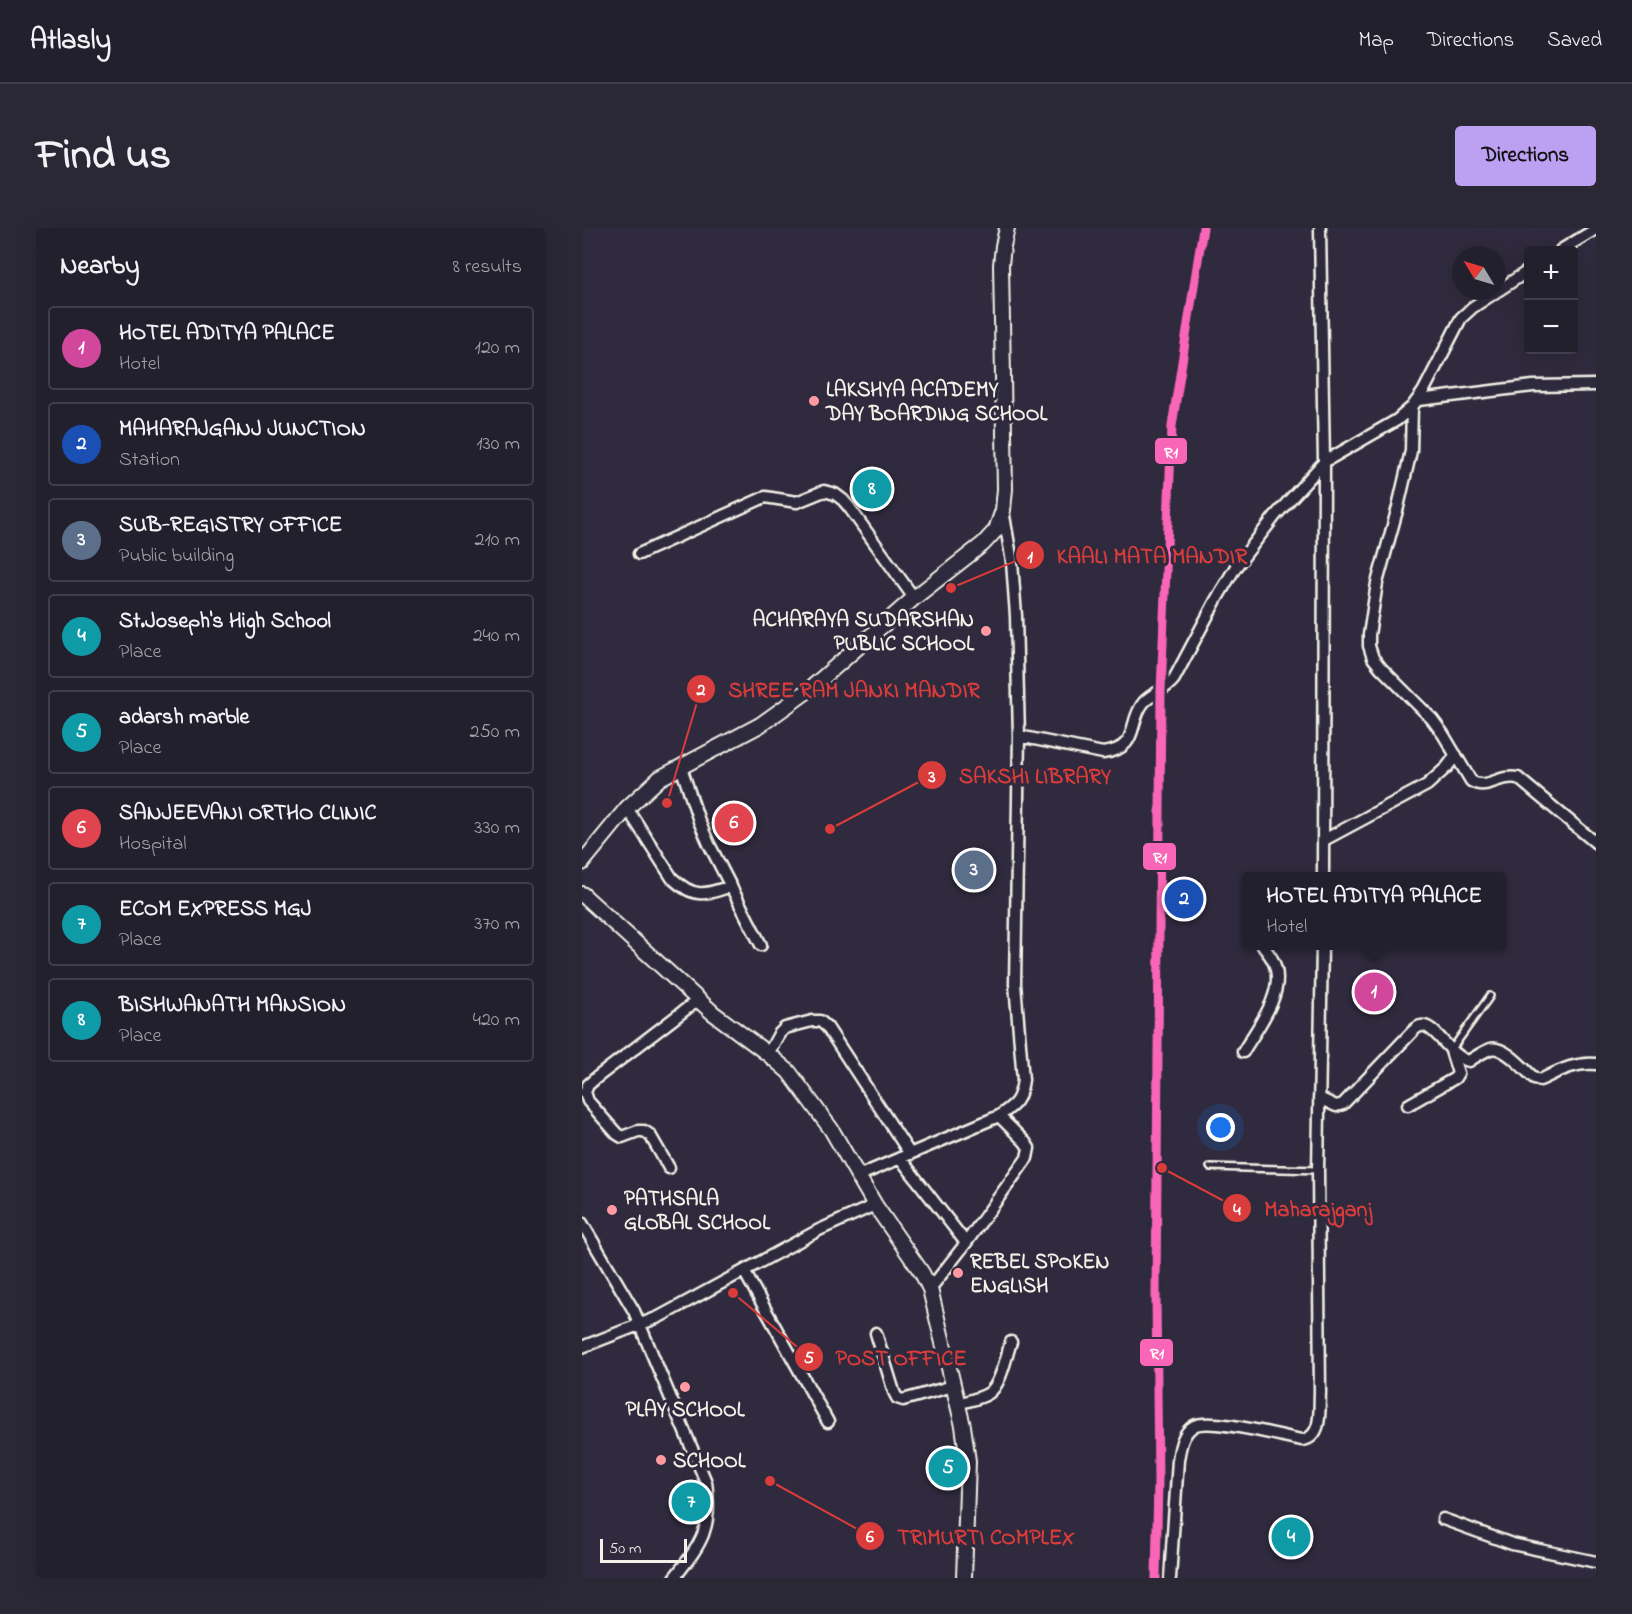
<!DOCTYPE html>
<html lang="en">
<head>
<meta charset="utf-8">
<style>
	body { margin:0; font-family:"Indie Flower",sans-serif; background:#2b2836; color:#f1f3f6 }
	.controls { position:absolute; right:18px; top:18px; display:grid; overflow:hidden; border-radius:6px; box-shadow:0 6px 24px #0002 }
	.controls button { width:54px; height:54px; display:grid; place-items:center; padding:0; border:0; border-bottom:2px solid #403e4a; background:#23202e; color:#f1f3f6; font:30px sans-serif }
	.compass { position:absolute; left:870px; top:18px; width:54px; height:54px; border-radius:50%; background:#23202e; box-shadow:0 6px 24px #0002; rotate:308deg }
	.scale { position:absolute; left:18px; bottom:15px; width:87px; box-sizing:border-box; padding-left:6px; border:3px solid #f4f1e8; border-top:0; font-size:16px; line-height:21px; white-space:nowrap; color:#f4f1e8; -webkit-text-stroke:4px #2f2a3d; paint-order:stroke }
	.you { position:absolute; left:639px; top:900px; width:21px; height:21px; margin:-15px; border:4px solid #fff; border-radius:50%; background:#1a73e8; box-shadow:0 0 0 9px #1a73e833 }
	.badge { display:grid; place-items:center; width:39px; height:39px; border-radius:50%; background:#bca0f2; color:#fff; font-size:20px; font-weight:700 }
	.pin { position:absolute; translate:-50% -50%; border:3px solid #fff; box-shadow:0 2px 6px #0006 }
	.popup { position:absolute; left:660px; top:644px; width:264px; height:78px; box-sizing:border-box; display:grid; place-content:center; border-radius:6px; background:#23202e; filter:drop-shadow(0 2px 4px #0005); font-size:20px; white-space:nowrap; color:#a3a3aa }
	.popup b { font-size:22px; color:#f1f3f6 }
	.popup::after { content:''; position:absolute; left:50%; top:100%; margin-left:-12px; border:12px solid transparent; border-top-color:#23202e }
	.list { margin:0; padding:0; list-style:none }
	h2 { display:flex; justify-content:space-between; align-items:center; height:78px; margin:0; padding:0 24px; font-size:26px }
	h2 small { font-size:20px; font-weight:400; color:#a3a3aa }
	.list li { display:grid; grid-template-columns:39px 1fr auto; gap:18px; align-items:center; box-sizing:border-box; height:84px; margin:0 12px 12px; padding:0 12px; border:2px solid #403e4a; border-radius:6px }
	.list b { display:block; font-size:22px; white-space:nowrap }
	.list p { margin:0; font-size:20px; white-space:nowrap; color:#a3a3aa }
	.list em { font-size:20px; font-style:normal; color:#a3a3aa }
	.map { position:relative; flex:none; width:1014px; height:1350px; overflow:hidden; border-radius:6px }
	header { display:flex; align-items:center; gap:36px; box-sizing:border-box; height:84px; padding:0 30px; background:#23202e; border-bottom:2px solid #403e4a }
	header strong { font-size:28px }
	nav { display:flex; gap:33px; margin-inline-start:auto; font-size:21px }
	.intro { display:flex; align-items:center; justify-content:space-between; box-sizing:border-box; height:144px; padding:0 36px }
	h1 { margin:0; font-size:42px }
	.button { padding:15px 27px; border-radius:6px; background:#bca0f2; color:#111; font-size:21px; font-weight:700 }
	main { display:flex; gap:36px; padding:0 36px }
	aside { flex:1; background:#23202e; border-radius:6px; box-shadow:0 6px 24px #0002 }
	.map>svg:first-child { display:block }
</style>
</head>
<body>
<header>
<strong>Atlasly</strong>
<nav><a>Map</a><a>Directions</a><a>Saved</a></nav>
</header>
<div class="intro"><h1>Find us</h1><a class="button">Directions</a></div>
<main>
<aside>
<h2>Nearby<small>8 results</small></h2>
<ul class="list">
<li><span class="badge" style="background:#d1479c">1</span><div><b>HOTEL ADITYA PALACE</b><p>Hotel</p></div><em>120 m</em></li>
<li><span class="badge" style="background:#1a4fb4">2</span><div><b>MAHARAJGANJ JUNCTION</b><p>Station</p></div><em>130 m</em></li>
<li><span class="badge" style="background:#5c6f8a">3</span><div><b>SUB-REGISTRY OFFICE</b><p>Public building</p></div><em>210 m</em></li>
<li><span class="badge" style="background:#0f9aa8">4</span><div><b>St.Joseph's High School</b><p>Place</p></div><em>240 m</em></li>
<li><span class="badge" style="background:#0f9aa8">5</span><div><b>adarsh marble</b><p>Place</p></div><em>250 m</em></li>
<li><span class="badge" style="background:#e0444e">6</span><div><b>SANJEEVANI ORTHO CLINIC</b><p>Hospital</p></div><em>330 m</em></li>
<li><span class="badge" style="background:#0f9aa8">7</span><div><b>ECOM EXPRESS MGJ</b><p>Place</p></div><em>370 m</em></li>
<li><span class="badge" style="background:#0f9aa8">8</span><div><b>BISHWANATH MANSION</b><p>Place</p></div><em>420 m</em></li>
</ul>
</aside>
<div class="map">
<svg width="1014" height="1350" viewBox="0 0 1014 1350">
	<rect width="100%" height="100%" fill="#2f2a3d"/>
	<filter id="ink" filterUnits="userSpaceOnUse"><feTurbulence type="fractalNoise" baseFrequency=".0167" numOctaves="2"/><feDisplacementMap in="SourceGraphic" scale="12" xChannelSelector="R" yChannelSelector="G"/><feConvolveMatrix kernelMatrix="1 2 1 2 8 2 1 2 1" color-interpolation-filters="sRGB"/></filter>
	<g filter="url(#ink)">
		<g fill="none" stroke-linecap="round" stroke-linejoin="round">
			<defs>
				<path id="service" d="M870 821 908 768
					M628 939 736 942"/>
				<path id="minor" d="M738 0 742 234 741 648
					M979 22 1014 1
					M837 172 951 158 1014 157
					M830 179 829 223 816 279 795 355 787 407V418L791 430 799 440 850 491 861 506 889 553C906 563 916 546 936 550L1014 615
					M57 326 183 269 215 274 242 263 253 266 261 272 267 279 332 370
					M437 508 521 525C559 520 545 494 562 474 572 464 583 463 592 451L634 372 653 340 693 288 742 234 815 192 830 179 841 164 879 90 891 79 946 43
					M99 539 117 593 127 616 179 717
					M45 580 90 650C112 671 123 667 149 658
					M742 612 845 557 865 539 874 527
					M661 824C674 801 703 766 693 738 691 730 685 724 681 718
					M186 826 197 806 203 800 230 793H238L245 799 328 926
					M737 870 754 878 761 876 830 804C833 801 837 797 842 798 854 799 869 829 887 833 893 829 901 824 908 821 922 817 942 841 952 850L958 852C977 843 993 834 1014 836
					M826 877 873 850 876 845 869 823
					M318 930 384 1015
					M87 940 68 907 62 903H56L40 909 35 906 6 873 3 864 6 857 14 850 116 772
					M276 948 417 888C434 876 438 873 441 852L433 756 437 508 434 388 430 334 421 282
					M0 995 52 1083 124 1254C131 1300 120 1315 92 1350
					M162 1043 246 1194
					M348 1061 384 1015 445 930 447 920 443 914 417 888
					M294 1105 312 1164 315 1170 321 1172 371 1158
					M0 1119 77 1089 237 1002 293 977
					M375 1176C385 1173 398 1171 407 1165 419 1157 424 1128 429 1114
					M861 1291 930 1316 1014 1334
					M588 1350 596 1232C598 1220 600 1205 612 1198 628 1189 698 1208 720 1212 741 1209 737 1182 738 1164L736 942 740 718"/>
				<path id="tertiary" d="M0 635 45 580 78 550 178 497 206 477 228 461 332 370 401 316 414 302 421 282 423 261 419 37 421 18 425 0
					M0 666 131 785 186 826 207 844 249 901 293 977 340 1045 348 1061 381 1198 386 1233 382 1350"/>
			</defs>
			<!-- service casing -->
			<use href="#service" stroke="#f4f1e8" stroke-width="10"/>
			<!-- minor casing -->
			<use href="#minor" stroke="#f4f1e8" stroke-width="15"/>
			<!-- tertiary casing -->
			<use href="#tertiary" stroke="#f4f1e8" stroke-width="18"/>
			<!-- service -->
			<use href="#service" stroke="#2f2a3d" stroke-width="5"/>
			<!-- minor -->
			<use href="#minor" stroke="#2f2a3d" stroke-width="10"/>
			<!-- tertiary -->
			<use href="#tertiary" stroke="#2f2a3d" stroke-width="14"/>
			<defs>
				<path id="rail-1" d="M574 1350 576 1253 574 1067 579 463 590 198 621 0"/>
			</defs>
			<!-- rail-1 casing -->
			<use href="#rail-1" stroke="#2f2a3d" stroke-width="14"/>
			<!-- rail-1 -->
			<use href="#rail-1" stroke="#fa66b7" stroke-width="9"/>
		</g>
	</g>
	<!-- markers -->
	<g fill="#ff9aa2" stroke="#2f2a3d" stroke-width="2">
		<circle cx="232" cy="173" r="6"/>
		<circle cx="404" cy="403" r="6"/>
		<circle cx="30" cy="982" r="6"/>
		<circle cx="376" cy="1045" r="6"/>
		<circle cx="103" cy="1159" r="6"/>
		<circle cx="79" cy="1232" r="6"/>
	</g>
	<g text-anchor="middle" stroke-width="6" stroke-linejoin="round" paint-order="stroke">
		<!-- poi labels -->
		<g font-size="21" font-weight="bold" fill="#f4f1e8" stroke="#2f2a3d" text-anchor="start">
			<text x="244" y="168">LAKSHYA ACADEMY<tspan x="244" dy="24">DAY BOARDING SCHOOL</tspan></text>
			<text x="392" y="398" text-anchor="end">ACHARAYA SUDARSHAN<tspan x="392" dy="24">PUBLIC SCHOOL</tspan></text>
			<text x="42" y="977">PATHSALA<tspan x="42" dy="24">GLOBAL SCHOOL</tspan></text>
			<text x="388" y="1040">REBEL SPOKEN<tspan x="388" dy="24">ENGLISH</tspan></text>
			<text x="103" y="1188" text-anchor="middle">PLAY SCHOOL</text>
			<text x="91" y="1239">SCHOOL</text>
		</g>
	</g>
	<!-- callouts -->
	<path fill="none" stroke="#d93c3b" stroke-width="2" d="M369 360L448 327M85 575L119 461M248 601L350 547M580 940L655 980M151 1065L227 1129M188 1253L288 1308"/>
	<g fill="#d93c3b" stroke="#2f2a3d" stroke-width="2">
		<circle cx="369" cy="360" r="6"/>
		<circle cx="85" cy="575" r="6"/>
		<circle cx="248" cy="601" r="6"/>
		<circle cx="580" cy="940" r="6"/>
		<circle cx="151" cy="1065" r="6"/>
		<circle cx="188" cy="1253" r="6"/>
		<circle cx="448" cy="327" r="15"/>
		<circle cx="119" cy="461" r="15"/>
		<circle cx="350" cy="547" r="15"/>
		<circle cx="655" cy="980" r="15"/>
		<circle cx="227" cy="1129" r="15"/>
		<circle cx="288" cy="1308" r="15"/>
	</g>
	<g font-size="18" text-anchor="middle" font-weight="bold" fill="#fff">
		<text x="448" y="334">1</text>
		<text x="119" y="467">2</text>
		<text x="350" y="554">3</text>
		<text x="655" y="987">4</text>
		<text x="227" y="1135">5</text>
		<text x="288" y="1314">6</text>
	</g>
	<g font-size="22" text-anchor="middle" font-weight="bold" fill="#d93c3b" stroke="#2f2a3d" stroke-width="6" stroke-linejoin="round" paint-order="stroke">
		<text x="570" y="335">KAALI MATA MANDIR</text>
		<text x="272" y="469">SHREE RAM JANKI MANDIR</text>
		<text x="453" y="555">SAKSHI LIBRARY</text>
		<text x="736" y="988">Maharajganj</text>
		<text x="319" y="1137">POST OFFICE</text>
		<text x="404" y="1316">TRIMURTI COMPLEX</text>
	</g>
	<g stroke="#2f2a3d" stroke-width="2">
		<rect x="572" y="209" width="34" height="28" rx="6" fill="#fa66b7"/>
		<rect x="560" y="614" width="35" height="29" rx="6" fill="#fa66b7"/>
		<rect x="557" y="1110" width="35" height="29" rx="6" fill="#fa66b7"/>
	</g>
	<g font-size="16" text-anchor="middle" font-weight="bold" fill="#fff">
		<text x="589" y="229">R1</text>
		<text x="578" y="634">R1</text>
		<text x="575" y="1130">R1</text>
	</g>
</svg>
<div class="controls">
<button>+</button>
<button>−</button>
</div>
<svg class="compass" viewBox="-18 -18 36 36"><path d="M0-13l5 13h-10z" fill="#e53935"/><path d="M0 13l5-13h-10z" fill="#a3a3aa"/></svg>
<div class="scale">50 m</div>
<div class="you"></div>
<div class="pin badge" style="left:792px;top:764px;background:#d1479c">1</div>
<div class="popup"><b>HOTEL ADITYA PALACE</b>Hotel</div>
<div class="pin badge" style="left:602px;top:671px;background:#1a4fb4">2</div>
<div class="pin badge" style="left:392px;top:642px;background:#5c6f8a">3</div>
<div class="pin badge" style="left:709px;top:1309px;background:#0f9aa8">4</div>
<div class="pin badge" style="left:366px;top:1240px;background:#0f9aa8">5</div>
<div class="pin badge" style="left:152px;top:595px;background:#e0444e">6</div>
<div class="pin badge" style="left:109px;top:1274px;background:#0f9aa8">7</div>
<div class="pin badge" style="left:290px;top:261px;background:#0f9aa8">8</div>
</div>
</main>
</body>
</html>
